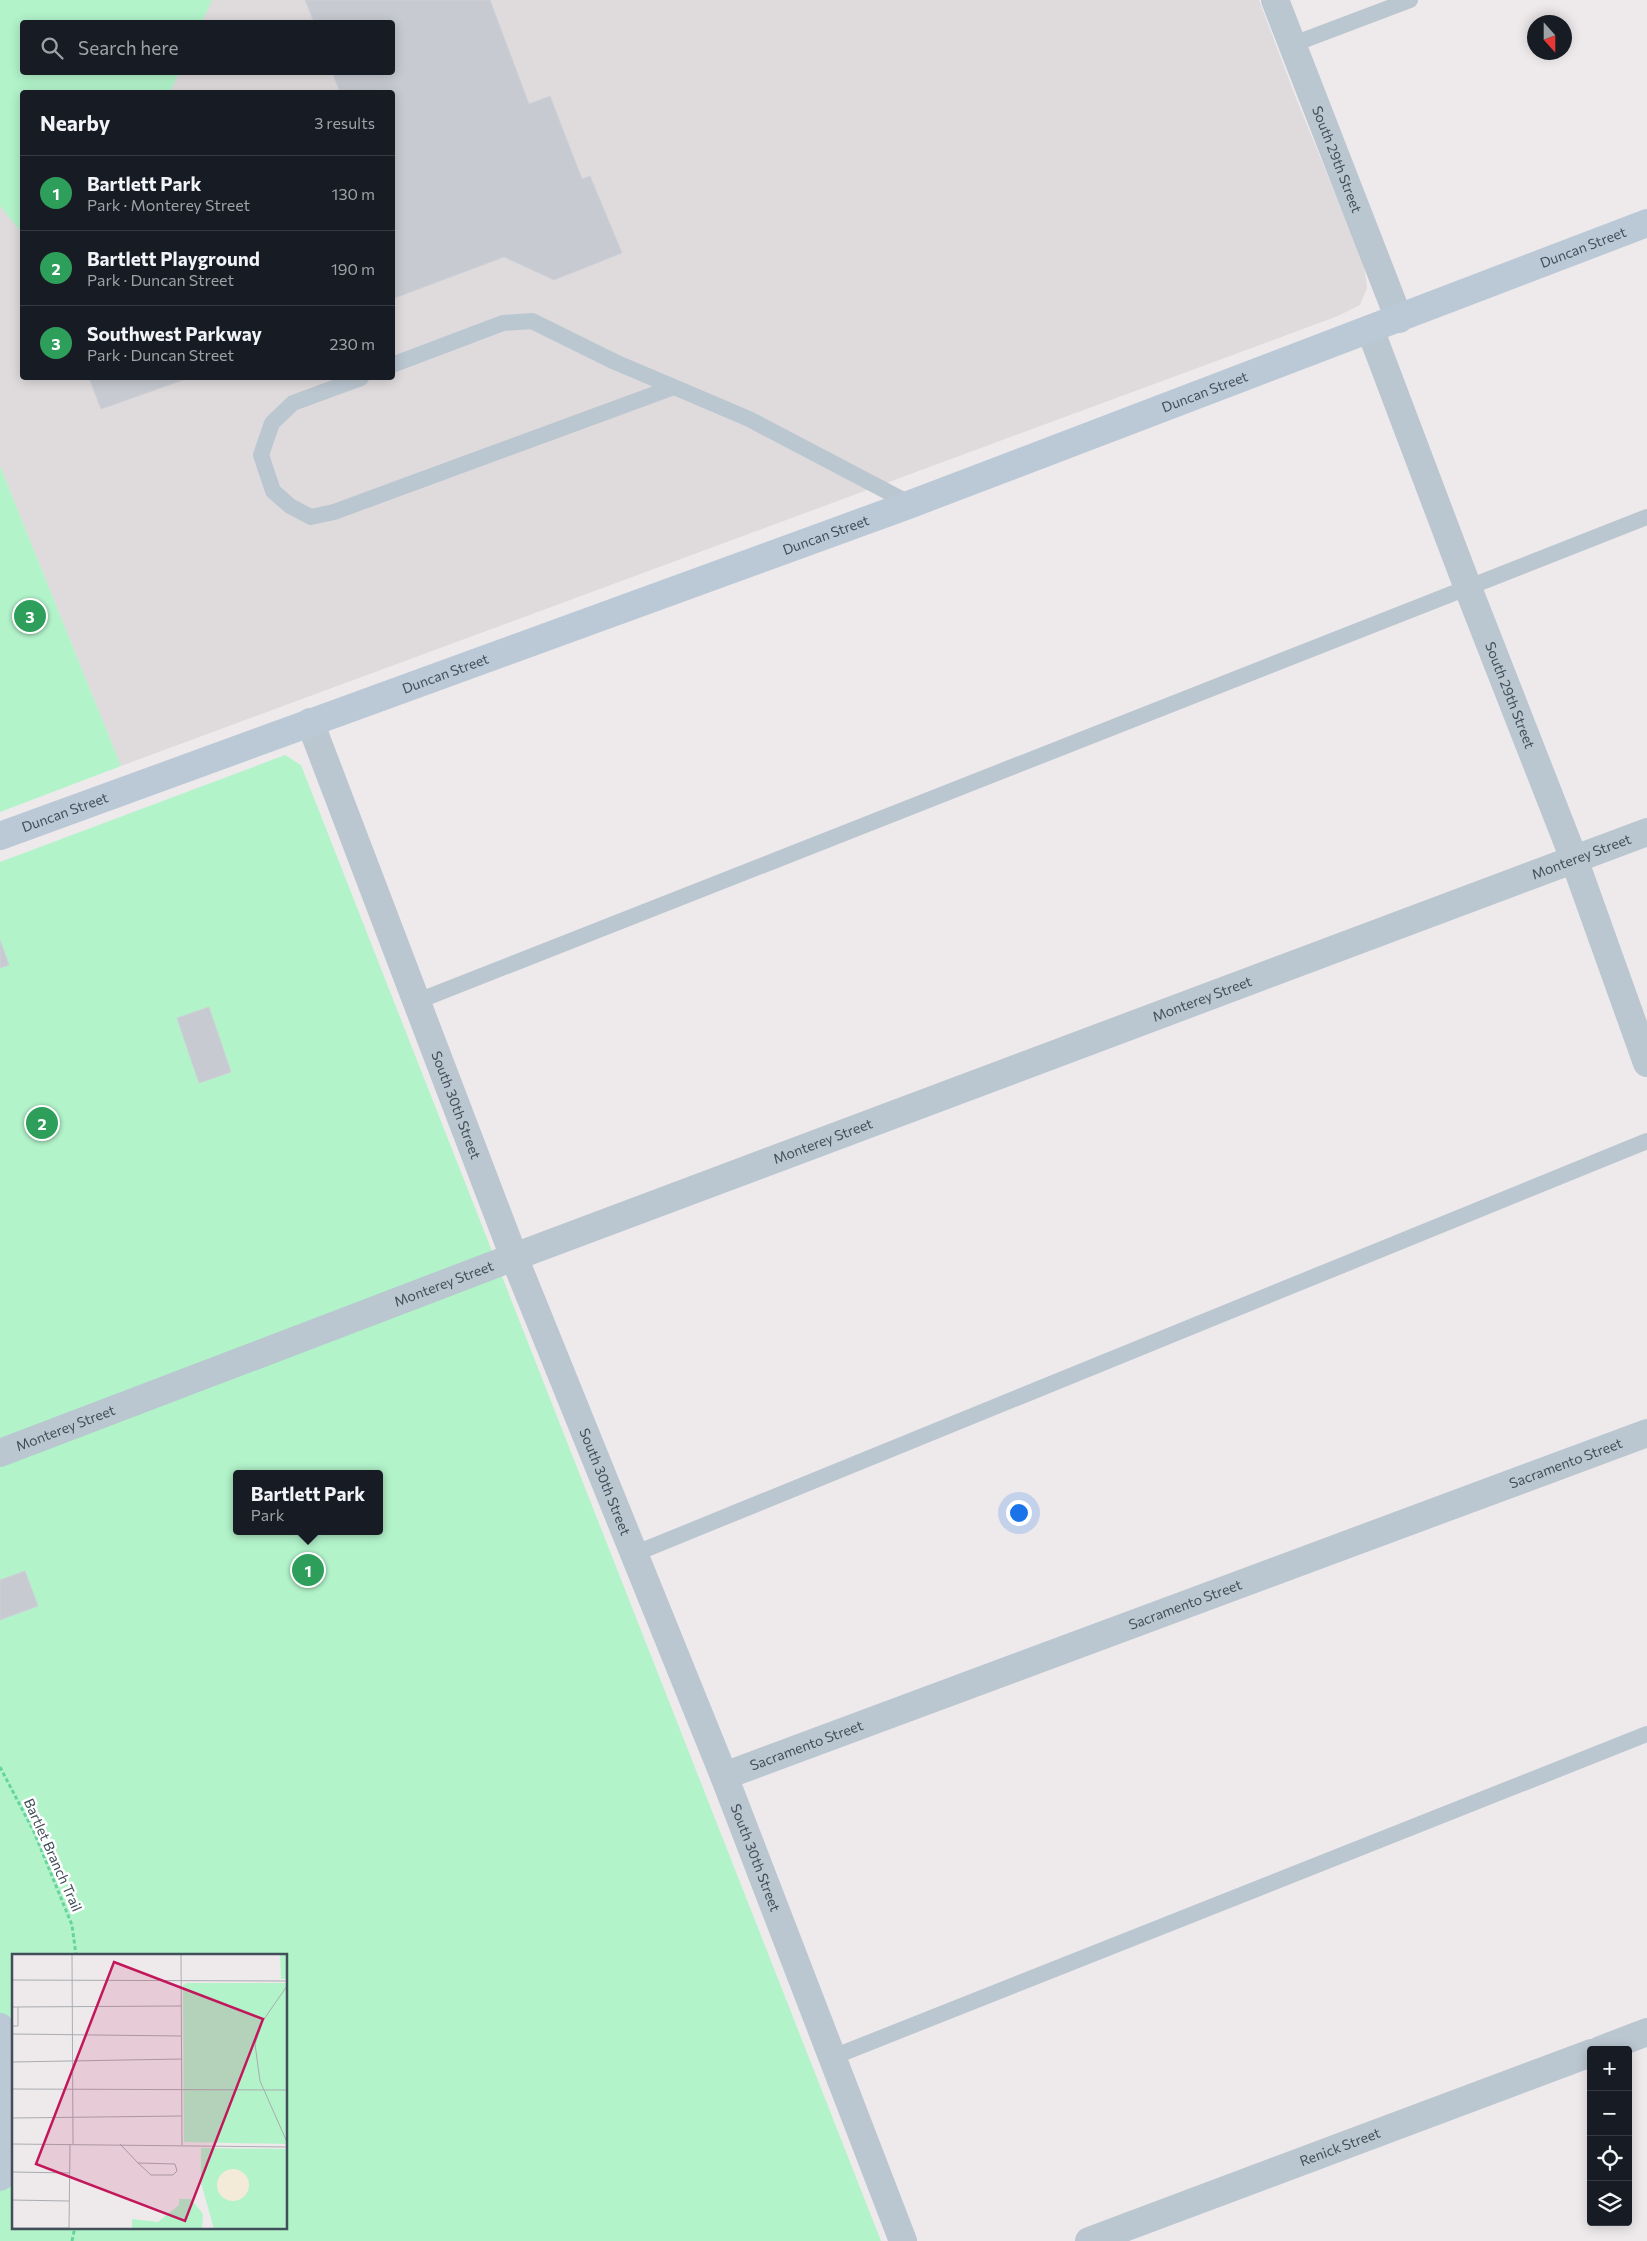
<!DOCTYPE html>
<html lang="en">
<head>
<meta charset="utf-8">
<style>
	body { margin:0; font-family:Commissioner,sans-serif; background:#20242c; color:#f1f3f6 }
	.controls { position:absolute; right:15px; bottom:15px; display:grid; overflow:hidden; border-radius:5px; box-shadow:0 2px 12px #0003 }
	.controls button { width:45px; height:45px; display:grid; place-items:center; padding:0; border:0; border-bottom:1px solid #363941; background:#171b24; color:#f1f3f6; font:25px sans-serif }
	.compass { position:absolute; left:1527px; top:15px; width:45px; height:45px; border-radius:50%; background:#171b24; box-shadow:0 2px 12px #0003; rotate:159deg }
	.you { position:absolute; left:1018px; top:1512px; width:18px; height:18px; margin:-12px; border:4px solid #fff; border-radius:50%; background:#1a73e8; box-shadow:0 0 0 8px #1a73e833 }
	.badge { display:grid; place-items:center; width:32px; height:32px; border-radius:50%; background:#066ded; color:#fff; font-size:16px; font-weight:700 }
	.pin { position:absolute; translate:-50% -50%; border:2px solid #fff; box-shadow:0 1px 5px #0006 }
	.popup { position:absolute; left:233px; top:1470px; width:150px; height:65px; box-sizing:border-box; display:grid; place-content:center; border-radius:5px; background:#171b24; filter:drop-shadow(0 1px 4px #0005); font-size:16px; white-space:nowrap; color:#9ea1a6 }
	.popup b { font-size:19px; color:#f1f3f6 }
	.popup::after { content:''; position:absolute; left:50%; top:100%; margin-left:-10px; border:10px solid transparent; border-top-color:#171b24 }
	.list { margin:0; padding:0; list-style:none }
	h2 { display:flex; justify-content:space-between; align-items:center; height:65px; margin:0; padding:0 20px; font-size:21px }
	h2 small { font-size:16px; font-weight:400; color:#9ea1a6 }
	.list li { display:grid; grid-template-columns:32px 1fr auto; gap:15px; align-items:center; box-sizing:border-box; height:75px; padding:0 20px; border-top:1px solid #363941 }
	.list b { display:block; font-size:19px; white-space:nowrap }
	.list p { margin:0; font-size:16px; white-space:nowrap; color:#9ea1a6 }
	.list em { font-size:16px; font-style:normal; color:#9ea1a6 }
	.icon { flex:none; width:28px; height:28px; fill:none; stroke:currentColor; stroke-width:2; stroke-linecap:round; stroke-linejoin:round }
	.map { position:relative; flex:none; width:1647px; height:2241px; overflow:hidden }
	.search { position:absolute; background:#171b24; box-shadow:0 2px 12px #0003; left:20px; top:20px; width:375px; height:55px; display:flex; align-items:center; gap:12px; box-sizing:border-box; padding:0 18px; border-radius:5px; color:#9ea1a6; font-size:19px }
	.panel { position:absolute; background:#171b24; box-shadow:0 2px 12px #0003; left:20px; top:90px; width:375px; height:290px; border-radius:5px }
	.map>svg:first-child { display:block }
</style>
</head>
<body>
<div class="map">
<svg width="1647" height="2241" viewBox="0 0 1647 2241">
	<rect width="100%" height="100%" fill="#eeeaeb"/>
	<!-- education -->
	<path fill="#dfdbdc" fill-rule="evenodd" d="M0 0H1259L1296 98 1364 264 1367 288 1360 305 1338 316 121 766 0 466ZM22 22H392V72H22ZM22 92H392V378H22Z"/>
	<!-- green -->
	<path fill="#b2f3ca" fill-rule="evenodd" d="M0 0H212L202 22H22V72L179 73 170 92H22V233L0 206Z
		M0 466 121 766 0 812Z
		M285 755 301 765 881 2241H0V862ZM237 1474H379V1531H237ZM14 1955H286V2227H14Z"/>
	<!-- building -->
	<path fill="#c7cad1" stroke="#ced1d8" d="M305 0H490L529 104 550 96 582 179 590 176 622 253 554 280 504 257 392 299V92H340L332 72H392V22H314Z
		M89 378H189L101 409Z
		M0 940 9 965 0 968Z
		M209 1007 231 1072 199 1083 177 1018Z
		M25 1571 38 1606 0 1620V1580Z"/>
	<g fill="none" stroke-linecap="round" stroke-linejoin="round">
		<!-- path -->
		<path stroke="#67d49d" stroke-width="3" stroke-dasharray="4 2.5" stroke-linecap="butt" d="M0 1767 34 1832 72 1925 76 1955
			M72 2241 75 2227"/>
		<!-- lane -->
		<path stroke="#bac6d0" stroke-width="16" d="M1291 45 1410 0
			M361 378 293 403 272 423 261 455 273 491 290 506 311 517 334 512 674 387 615 362 532 321 503 323 392 365
			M674 387 749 419 911 504
			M418 1001 1647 517
			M634 1554 1647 1141
			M833 2057 1647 1734"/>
		<!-- street -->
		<g stroke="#bac6d0" stroke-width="28">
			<path id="s1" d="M1275 0 1399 319"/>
			<path id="s2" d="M1370 329 1468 588 1574 859 1647 1063"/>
			<path id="s3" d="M310 722 514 1257 724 1776 903 2241"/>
			<path id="s4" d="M0 1453 514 1257 1647 832"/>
			<path id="s5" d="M724 1776 1647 1433"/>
			<path d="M1600 2050 1647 2032"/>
			<path id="s6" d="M1089 2241 1591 2053"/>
		</g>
		<!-- secondary -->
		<g stroke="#bbc9d7" stroke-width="28">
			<path id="s7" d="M0 836 911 504 1647 223"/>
			<path d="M0 2027 7 2103 0 2177"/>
		</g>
	</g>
	<g text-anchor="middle" stroke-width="5" stroke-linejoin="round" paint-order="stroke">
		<!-- street labels -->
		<g font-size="14" fill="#424f5a" stroke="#fff">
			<text dy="5" stroke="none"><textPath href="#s1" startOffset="171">South 29th Street</textPath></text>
			<text dy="5" stroke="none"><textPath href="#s7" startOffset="1689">Duncan Street</textPath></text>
			<text dy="5" stroke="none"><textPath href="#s7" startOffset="1284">Duncan Street</textPath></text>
			<text dy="5" stroke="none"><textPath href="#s7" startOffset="879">Duncan Street</textPath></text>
			<text dy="5" stroke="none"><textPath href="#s7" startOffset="474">Duncan Street</textPath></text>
			<text dy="5" stroke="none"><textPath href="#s2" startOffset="392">South 29th Street</textPath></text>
			<text dy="5" stroke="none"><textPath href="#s7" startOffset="69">Duncan Street</textPath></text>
			<text dy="5" stroke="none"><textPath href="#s4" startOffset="1690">Monterey Street</textPath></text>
			<text dy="5" stroke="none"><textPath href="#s4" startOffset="1285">Monterey Street</textPath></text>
			<text dy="5" stroke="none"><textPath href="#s3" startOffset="410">South 30th Street</textPath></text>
			<text dy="5" stroke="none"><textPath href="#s4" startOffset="880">Monterey Street</textPath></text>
			<text dy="5" stroke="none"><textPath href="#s4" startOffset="475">Monterey Street</textPath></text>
			<text dy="5" stroke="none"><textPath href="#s4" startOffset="70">Monterey Street</textPath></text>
			<text dy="5" stroke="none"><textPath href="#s5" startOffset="898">Sacramento Street</textPath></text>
			<text dy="5" stroke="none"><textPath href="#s3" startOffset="815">South 30th Street</textPath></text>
			<text dy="5" stroke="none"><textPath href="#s5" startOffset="492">Sacramento Street</textPath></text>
			<text dy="5" stroke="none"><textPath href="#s5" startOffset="88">Sacramento Street</textPath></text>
			<text transform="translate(53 1855) rotate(66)" y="5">Bartlet Branch Trail</text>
			<text dy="5" stroke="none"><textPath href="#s3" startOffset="1220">South 30th Street</textPath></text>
			<text dy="5" stroke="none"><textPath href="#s6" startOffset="268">Renick Street</textPath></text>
		</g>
	</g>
	<!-- overview -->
	<g transform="translate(12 1954)">
		<rect width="275" height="275" fill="#eeeaeb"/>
		<path d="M268 0H275V25H269ZM175 29H275V190L172 188 171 31ZM189 194 275 195V275H202L189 229ZM167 245H179L191 260 190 275H120V265L146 268 167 251Z" fill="#b2f3ca"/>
		<path d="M205 231a16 16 0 1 1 32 0a16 16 0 1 1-32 0Z" fill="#f3ead8"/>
		<path fill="none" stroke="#a9acb1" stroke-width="1" d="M60 0 61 190M169 0 170 191M0 26 275 27M275 32 250 68 243 90 248 127 275 188M0 53 169 52M0 72H6V53M0 80 169 82M0 108 170 105M0 135 275 136M0 164 170 162M0 190 275 193M108 190 126 209M126 209 163 210 165 217 161 221H139ZM0 218 58 219M0 246 57 247M0 274H57M57 275 58 190"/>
		<path fill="#c2185b" fill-opacity="0.15" stroke="#c2185b" stroke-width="2.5" d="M102 8 251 65 173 267 24 210Z"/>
		<rect width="275" height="275" fill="none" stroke="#424f5a" stroke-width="2.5"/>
	</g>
</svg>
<div class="controls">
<button>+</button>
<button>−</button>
<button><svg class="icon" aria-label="locate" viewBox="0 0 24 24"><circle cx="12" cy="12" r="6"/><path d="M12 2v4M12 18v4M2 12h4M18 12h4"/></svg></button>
<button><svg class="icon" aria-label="layers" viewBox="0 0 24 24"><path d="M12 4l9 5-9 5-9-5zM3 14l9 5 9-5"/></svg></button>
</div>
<svg class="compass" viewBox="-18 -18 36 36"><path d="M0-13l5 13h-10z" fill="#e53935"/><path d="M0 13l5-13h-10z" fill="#9ea1a6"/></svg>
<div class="you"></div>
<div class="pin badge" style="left:308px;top:1570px;background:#2e9e5b">1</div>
<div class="popup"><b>Bartlett Park</b>Park</div>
<div class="pin badge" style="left:42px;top:1123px;background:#2e9e5b">2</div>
<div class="pin badge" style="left:30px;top:616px;background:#2e9e5b">3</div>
<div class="search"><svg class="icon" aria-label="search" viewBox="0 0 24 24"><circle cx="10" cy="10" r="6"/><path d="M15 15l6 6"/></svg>Search here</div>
<section class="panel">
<h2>Nearby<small>3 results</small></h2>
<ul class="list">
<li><span class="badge" style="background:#2e9e5b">1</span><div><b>Bartlett Park</b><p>Park · Monterey Street</p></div><em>130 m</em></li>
<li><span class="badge" style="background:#2e9e5b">2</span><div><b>Bartlett Playground</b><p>Park · Duncan Street</p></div><em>190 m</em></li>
<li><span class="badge" style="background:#2e9e5b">3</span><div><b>Southwest Parkway</b><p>Park · Duncan Street</p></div><em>230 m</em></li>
</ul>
</section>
</div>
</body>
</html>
